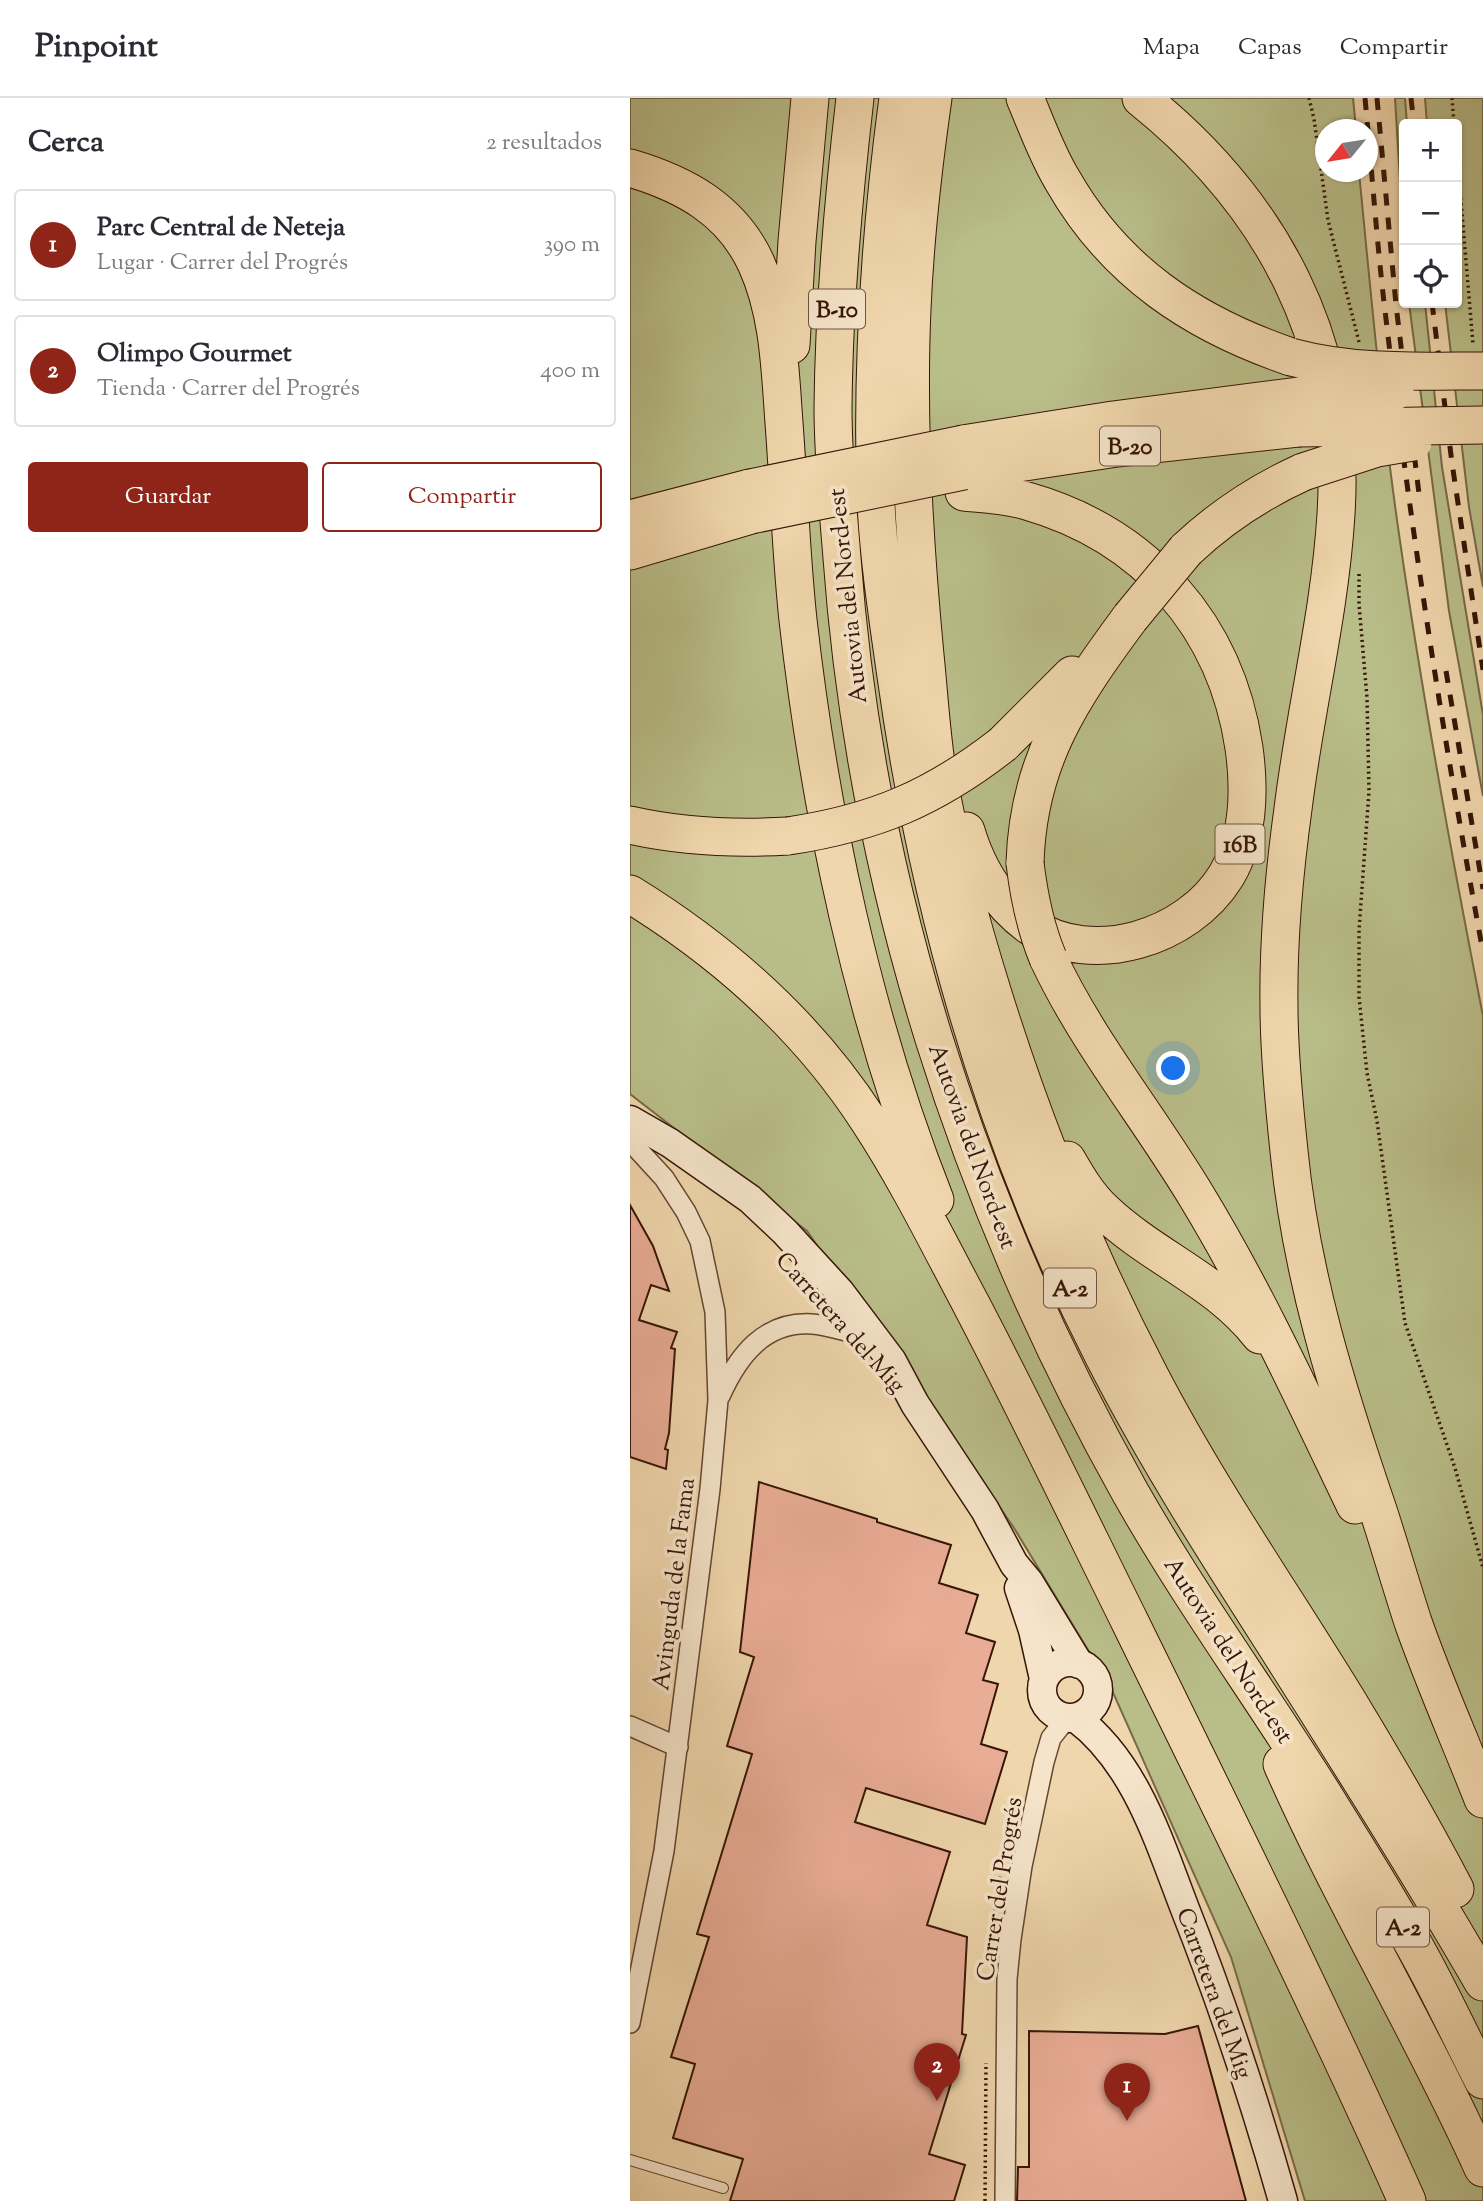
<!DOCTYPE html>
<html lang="es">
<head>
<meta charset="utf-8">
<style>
	body { margin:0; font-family:"Sorts Mill Goudy",serif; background:#f2f2f3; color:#2b2b33 }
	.controls { position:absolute; right:21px; top:21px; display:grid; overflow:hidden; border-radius:7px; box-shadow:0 2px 5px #0004 }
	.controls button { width:63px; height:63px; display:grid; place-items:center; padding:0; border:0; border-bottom:2px solid #e1e1e2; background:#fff; color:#2b2b33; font:35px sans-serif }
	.compass { position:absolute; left:685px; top:21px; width:63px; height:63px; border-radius:50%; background:#fff; box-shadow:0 2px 5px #0004; rotate:240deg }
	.you { position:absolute; left:544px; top:971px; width:24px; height:24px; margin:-18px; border:5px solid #fff; border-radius:50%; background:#1a73e8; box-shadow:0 0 0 10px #1a73e833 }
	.badge { display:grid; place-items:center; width:46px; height:46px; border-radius:50%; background:#8f2418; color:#fff; font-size:23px; font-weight:700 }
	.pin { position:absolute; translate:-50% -58px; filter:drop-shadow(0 2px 4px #0008) }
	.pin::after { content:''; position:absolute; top:37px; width:24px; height:21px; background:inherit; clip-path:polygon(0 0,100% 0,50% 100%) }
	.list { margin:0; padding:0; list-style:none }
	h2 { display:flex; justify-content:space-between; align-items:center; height:91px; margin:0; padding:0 28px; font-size:30px }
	h2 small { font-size:23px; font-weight:400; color:#7c7c81 }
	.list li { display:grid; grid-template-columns:46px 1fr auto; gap:21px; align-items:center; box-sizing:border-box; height:112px; margin:0 14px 14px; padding:0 14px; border:2px solid #e1e1e2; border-radius:7px }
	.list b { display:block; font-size:26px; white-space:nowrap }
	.list p { margin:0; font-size:23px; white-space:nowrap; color:#7c7c81 }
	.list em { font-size:23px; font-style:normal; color:#7c7c81 }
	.actions { display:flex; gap:14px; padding:21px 28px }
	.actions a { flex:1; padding:16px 0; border:2px solid #8f2418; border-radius:7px; text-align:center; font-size:24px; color:#8f2418 }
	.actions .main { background:#8f2418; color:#fff }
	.icon { flex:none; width:38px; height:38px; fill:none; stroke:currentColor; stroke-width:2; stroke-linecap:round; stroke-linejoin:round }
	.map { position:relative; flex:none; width:853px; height:2103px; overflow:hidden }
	header { display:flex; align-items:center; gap:42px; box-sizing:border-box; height:98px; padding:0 35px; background:#fff; border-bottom:2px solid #e1e1e2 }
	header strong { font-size:33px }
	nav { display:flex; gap:38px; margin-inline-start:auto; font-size:24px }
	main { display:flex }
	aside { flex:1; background:#fff }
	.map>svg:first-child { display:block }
</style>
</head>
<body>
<header>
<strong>Pinpoint</strong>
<nav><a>Mapa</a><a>Capas</a><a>Compartir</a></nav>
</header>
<main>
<aside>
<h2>Cerca<small>2 resultados</small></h2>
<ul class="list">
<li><span class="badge">1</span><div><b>Parc Central de Neteja</b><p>Lugar · Carrer del Progrés</p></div><em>390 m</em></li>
<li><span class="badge">2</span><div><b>Olimpo Gourmet</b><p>Tienda · Carrer del Progrés</p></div><em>400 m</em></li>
</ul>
<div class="actions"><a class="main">Guardar</a><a>Compartir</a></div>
</aside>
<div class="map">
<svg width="853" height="2103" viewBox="0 0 853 2103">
	<rect width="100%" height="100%" fill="#f0d6ac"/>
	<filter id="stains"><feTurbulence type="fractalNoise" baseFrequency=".00286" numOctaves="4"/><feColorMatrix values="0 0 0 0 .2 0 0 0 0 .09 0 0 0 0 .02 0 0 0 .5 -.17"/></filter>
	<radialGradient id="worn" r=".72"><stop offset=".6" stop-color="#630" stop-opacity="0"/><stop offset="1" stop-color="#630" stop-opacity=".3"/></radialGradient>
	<!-- green -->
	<path fill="#b9be89" stroke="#786a48" stroke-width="2" d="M0 0H723L726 31 696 32V74H729C741 197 752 320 770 443 793 602 822 760 853 918V2103H675L601 1859 481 1590 384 1430 177 1133 0 996Z
		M765 0H775L777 26H774V149Z
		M795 0H853V489L839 409 815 205H827V26H797Z
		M779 205H795L812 369 853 617V698L819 513Z"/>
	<!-- building -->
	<path fill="#e9ac95" stroke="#361507" stroke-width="2" d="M0 1107 23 1148 39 1193 21 1187 9 1222 47 1234 41 1250 45 1251 39 1335 35 1351 38 1352 36 1371 0 1359Z
		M129 1384 247 1421V1424L321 1447 309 1485 348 1497 336 1535 365 1544 353 1582 368 1586 351 1646 377 1654 355 1726 236 1690 225 1724 320 1754 297 1827 337 1839 332 1936 336 1937 299 2056 335 2067 324 2103H100L113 2061 43 2040 65 1966 41 1959 79 1839 67 1836 122 1656 97 1648 124 1559 110 1554Z
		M568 1928 616 2103H387L388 2069H399V1933L535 1936Z"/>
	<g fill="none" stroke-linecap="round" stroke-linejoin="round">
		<defs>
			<path id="lane" d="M0 2062 93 2090"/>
			<path id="street" d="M0 1043 34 1080 56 1114 70 1143 85 1214 88 1302 80 1391 34 1753 0 1925
				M90 1298C108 1258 134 1223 182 1226 196 1227 211 1232 224 1235
				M0 1628 48 1649
				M375 2103 377 1881 381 1841 392 1768 414 1664 421 1640 437 1620"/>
			<path id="secondary" d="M0 1022 40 1045 120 1101 155 1134 210 1194 262 1263 285 1306 355 1412 384 1466 399 1484 449 1566
				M389 1490 403 1532 414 1581
				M412 1592a28 28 0 1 1 56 0a28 28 0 1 1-56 0Z
				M446 1620C506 1665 529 1744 555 1811 593 1907 625 2004 653 2103"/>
			<path id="highway" d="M225 0C213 103 204 206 203 310 203 360 208 410 212 460 236 789 339 1107 500 1394 560 1500 632 1598 696 1701 728 1753 761 1804 790 1858 812 1898 832 1941 853 1982
				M268 0C250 134 241 271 246 406 249 464 258 522 266 578 299 815 365 1044 473 1257 524 1357 585 1452 645 1546 716 1658 787 1770 853 1884
				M303 0C293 70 285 140 282 211 277 326 284 442 295 557 299 595 301 634 307 672 320 748 340 823 363 896 404 1028 456 1156 520 1278 581 1395 657 1503 725 1615 760 1673 794 1732 825 1791
				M395 0C407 28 417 57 433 83 485 174 564 226 661 259
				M511 0C642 105 717 244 706 416 700 515 675 612 663 711 654 776 648 843 649 909 649 957 654 1006 659 1053 671 1177 708 1295 748 1412 760 1449 771 1487 783 1524 804 1584 830 1642 853 1701
				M0 70C54 86 101 111 126 165 149 215 150 271 154 325 159 391 161 457 168 522 190 716 233 920 305 1102
				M161 247 167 143 180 0
				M333 346 483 322 669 298
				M334 373 487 350 668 330
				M334 394C355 396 377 397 397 403 516 437 596 528 614 650 620 693 619 740 596 778 558 840 462 870 400 828 368 805 347 770 336 733
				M0 421 120 390
				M556 452C592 418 629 394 673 374
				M0 453 121 417
				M373 646 442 577
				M0 727C53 739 104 741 158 738
				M395 765C398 663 441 600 500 520
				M0 796C94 854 179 930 239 1023 277 1081 308 1144 341 1206 396 1311 447 1417 500 1524 594 1716 690 1908 777 2103
				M418 860C458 945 519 1019 567 1099 627 1198 675 1303 725 1407
				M437 1062C448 1081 459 1100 475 1114 524 1160 588 1183 630 1237
				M652 1666C713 1804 791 1933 853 2070"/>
		</defs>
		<!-- lane casing -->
		<use href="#lane" stroke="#644530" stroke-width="12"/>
		<!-- street casing -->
		<use href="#street" stroke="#644530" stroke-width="22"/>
		<!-- secondary casing -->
		<use href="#secondary" stroke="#361507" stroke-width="31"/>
		<!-- highway casing -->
		<use href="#highway" stroke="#361507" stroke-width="39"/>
		<!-- path -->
		<path stroke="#361507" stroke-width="3.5" stroke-dasharray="2 3.5" stroke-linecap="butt" d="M679 0 684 21 698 122 729 244
			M822 0 824 26
			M827 56 843 246
			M729 476V506L737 600 739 693 729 832V899L737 975 747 1023 775 1225 825 1370 853 1470
			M360 1846 371 1774
			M355 2103 356 1965"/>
		<!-- lane -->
		<use href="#lane" stroke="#f5e4c9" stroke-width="10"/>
		<!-- street -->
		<use href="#street" stroke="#f5e4c9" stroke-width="19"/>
		<!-- secondary -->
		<use href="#secondary" stroke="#f5e4c9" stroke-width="28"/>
		<!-- highway -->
		<use href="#highway" stroke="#f0d6ac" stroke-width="37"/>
		<!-- rail -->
		<path stroke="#361507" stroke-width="5" stroke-dasharray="12 12" stroke-linecap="butt" d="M735 0C742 74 747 148 756 221 781 433 814 645 853 854
			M747 0 766 207 790 404
			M781 0 784 26
			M802 205 822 365 853 572
			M816 573 853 791"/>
		<defs>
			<path id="highway-bridge" d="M661 259C724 276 788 273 853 273
				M669 298 765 293
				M668 330 853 327
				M673 374 747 350 783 344
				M120 390 333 346
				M121 417 334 373
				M500 520 556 452
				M158 738C245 725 304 700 373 646
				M395 765C399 799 405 829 418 860"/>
		</defs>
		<!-- highway-bridge casing -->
		<use href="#highway-bridge" stroke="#361507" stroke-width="39" stroke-linecap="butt"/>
		<!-- highway-bridge -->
		<use href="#highway-bridge" stroke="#f0d6ac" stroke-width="37"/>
	</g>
	<g text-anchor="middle" stroke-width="7" stroke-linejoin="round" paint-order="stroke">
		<!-- shield labels -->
		<g fill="#f5e4c9" stroke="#6f5341" stroke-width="2">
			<rect x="179" y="191.5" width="56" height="39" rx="5"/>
			<rect x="470" y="328.5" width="60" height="39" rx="5"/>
			<rect x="585.5" y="726.5" width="49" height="39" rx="5"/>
			<rect x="414" y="1170.5" width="52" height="39" rx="5"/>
			<rect x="747" y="1809.5" width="52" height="39" rx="5"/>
		</g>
		<g font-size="23" font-weight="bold" fill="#361507">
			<text x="207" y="219">B-10</text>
			<text x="500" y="356">B-20</text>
			<text x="610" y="754">16B</text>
			<text x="440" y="1198">A-2</text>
			<text x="773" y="1837">A-2</text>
		</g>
		<!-- street labels -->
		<g font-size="24" fill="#361507" stroke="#f5e4c9">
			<text transform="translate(217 498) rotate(-96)" y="8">Autovia del Nord-est</text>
			<text transform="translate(343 1048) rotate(70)" y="8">Autovia del Nord-est</text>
			<text transform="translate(211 1224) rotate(48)" y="8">Carretera del Mig</text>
			<text transform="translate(43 1486) rotate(-83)" y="8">Avinguda de la Fama</text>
			<text transform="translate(599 1552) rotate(57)" y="8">Autovia del Nord-est</text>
			<text transform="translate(369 1791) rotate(-81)" y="8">Carrer del Progrés</text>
			<text transform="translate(585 1895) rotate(70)" y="8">Carretera del Mig</text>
		</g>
	</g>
	<rect width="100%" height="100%" filter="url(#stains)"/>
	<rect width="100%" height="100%" fill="url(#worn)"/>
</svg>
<div class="controls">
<button>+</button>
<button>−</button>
<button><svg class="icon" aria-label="locate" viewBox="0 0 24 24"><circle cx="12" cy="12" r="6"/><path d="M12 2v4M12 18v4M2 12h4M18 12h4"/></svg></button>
</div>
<svg class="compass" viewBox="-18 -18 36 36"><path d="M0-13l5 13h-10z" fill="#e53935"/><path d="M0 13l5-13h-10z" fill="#7c7c81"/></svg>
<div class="you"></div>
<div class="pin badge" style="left:497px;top:2023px">1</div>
<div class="pin badge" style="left:307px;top:2003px">2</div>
</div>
</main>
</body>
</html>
